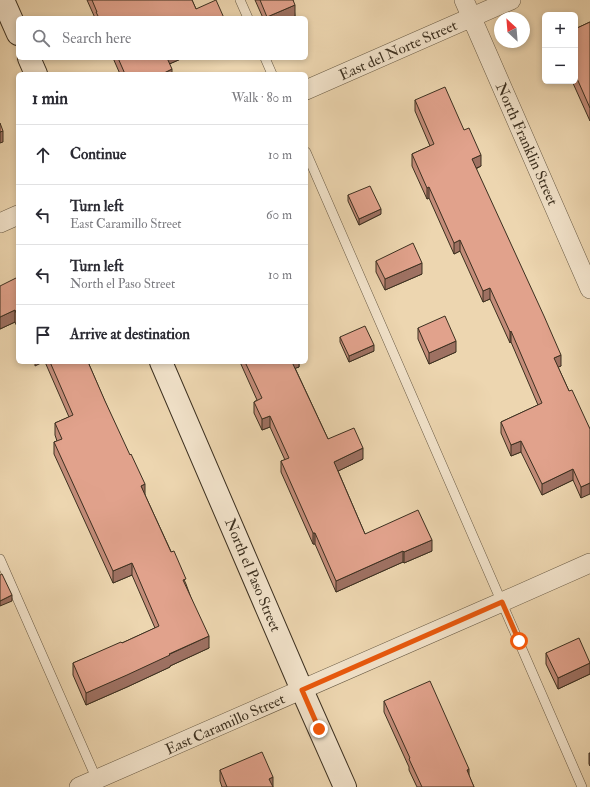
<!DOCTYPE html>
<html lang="en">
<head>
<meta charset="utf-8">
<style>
	body { margin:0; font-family:"IM FELL Double Pica",serif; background:#f7f7f7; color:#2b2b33 }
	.controls { position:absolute; right:12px; top:12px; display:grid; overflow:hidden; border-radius:6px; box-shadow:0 2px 6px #0003 }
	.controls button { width:36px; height:36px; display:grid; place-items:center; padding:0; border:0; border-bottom:1px solid #e1e1e2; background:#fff; color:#2b2b33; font:20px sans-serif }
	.compass { position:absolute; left:494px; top:12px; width:36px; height:36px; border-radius:50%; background:#fff; box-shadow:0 2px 6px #0003; rotate:334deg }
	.stop { position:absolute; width:12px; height:12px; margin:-9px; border:3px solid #ea580c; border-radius:50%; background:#fff }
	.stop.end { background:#ea580c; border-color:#fff; box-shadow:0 1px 4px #0008 }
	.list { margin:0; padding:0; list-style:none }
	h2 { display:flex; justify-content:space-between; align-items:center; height:52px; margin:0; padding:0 16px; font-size:17px }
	h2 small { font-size:13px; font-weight:400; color:#7c7c81 }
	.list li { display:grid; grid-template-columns:26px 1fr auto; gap:12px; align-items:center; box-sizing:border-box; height:60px; padding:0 16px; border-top:1px solid #e1e1e2 }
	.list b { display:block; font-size:15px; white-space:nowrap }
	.list p { margin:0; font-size:13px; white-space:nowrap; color:#7c7c81 }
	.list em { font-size:13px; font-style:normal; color:#7c7c81 }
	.icon { flex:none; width:22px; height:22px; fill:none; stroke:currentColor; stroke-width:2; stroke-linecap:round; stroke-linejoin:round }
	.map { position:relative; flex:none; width:590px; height:787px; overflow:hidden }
	.search { position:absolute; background:#fff; box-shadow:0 2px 6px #0003; left:16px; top:16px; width:292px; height:44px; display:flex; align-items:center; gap:10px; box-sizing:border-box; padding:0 14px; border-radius:6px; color:#7c7c81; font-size:15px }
	.panel { position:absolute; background:#fff; box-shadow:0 2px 6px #0003; left:16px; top:72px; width:292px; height:292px; border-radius:6px }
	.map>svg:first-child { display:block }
</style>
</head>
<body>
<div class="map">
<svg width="590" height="787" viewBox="0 0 590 787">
	<rect width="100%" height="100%" fill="#edd6b0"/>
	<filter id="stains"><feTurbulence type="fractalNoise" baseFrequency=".005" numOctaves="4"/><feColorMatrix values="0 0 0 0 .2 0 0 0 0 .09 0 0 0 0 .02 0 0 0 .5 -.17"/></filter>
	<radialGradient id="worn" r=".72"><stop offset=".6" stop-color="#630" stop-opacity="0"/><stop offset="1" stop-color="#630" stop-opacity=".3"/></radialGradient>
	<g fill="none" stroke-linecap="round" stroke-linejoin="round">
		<defs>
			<path id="lane" d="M240 0 248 18
				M265 58 272 74
				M306 152 582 787
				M0 559 97 780"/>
			<path id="street" d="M464 0 590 289
				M306 90 511 0
				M0 223 18 215
				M79 787 502 602 590 563"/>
			<path id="secondary" d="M3 0 18 34
				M29 58 36 74
				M161 362 302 690 345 787"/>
		</defs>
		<!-- lane casing -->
		<use href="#lane" stroke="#685a44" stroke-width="10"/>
		<!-- street casing -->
		<use href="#street" stroke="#685a44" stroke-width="20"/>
		<!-- secondary casing -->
		<use href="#secondary" stroke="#3c3020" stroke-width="24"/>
		<!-- lane -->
		<use href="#lane" stroke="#f3e4cc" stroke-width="9"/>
		<!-- street -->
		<use href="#street" stroke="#f3e4cc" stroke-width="19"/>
		<!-- secondary -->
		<use href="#secondary" stroke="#f3e4cc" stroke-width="22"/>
	</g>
	<!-- wall -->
	<path fill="#c28b78" stroke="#3c3020" d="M87 0H192L196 9 224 18H95Z
		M255 0H293L295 16 291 18H263Z
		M590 22V121L572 81H575V29Z
		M113 58H183L169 64 172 74H120Z
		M415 100 464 130 481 166 476 169 561 366 558 367 569 391 590 429 581 498 573 480 542 495 521 452 511 456 501 433V422L538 405 511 342 510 343 490 299 483 302 460 251 454 254 429 198 427 199 412 166V154L430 146 415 111Z
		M348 195 381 214 359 225 348 201Z
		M376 261 422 274 385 290 376 272Z
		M18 277V329L15 322 0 329Z
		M418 328 456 352 429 364 418 339Z
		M340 337 374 351 349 362 340 342Z
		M45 362H88L145 495 186 584 209 648 170 666V667L127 687 86 705 73 675V663L122 643 155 628 132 575 113 583 54 454V442L57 441 55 435V423L69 417Z
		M240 362H299V367L295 368 328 439 363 459 338 471 365 534 432 551 404 563 403 562 336 592 315 544H313L281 472V461L285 460 270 427 262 430 254 413V402L257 400Z
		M546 653 590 663V674L558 689 546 664Z
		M384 701 469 776 474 787H417L409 770V767L384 712Z
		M589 753H590V766L589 764Z
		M220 770 273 787H222L220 781Z"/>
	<!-- shaded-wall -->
	<path fill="#9e7162" stroke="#3c3020" d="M295 5V16L291 18H267V17Z
		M165 58H183L165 66Z
		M172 69V74H162Z
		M3 131V142L0 143V132Z
		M481 155V166L472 170V159Z
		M429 187V198L427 199V188Z
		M381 209V214L359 225V219Z
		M460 240V251L454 254V243Z
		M422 263V274L385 290V279Z
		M490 288V299L483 302V291Z
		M15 310V322L0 329V317Z
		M511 331V342L510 343V332Z
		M456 341V352L429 364V353Z
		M374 345V351L349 362V356Z
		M561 355V366L554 369V358Z
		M35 362H43L35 366Z
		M291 362H299V367L291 370Z
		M270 416V427L262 430V419Z
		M521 441V452L511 456V445Z
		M363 448V459L334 473V462Z
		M573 469V480L542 495V484Z
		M590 483V494L581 498V487Z
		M145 484V496L141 486Z
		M313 533H315V544H313Z
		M432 540V551L404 563V552Z
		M403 551V562L336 592V581Z
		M132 563V575L113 583V571Z
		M12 595V601L0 606V601Z
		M209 636V648L170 666V667L127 687 86 705V693Z
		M590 663V674L558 689V678Z
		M469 769V780L467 770Z
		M273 777V787H269V779Z"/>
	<!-- building -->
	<path fill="#e1a28c" stroke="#3c3020" d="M92 0H192L196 9 216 0 224 18H99L96 12H97Z
		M260 0H293L295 5 267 17Z
		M590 22V108L575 74V29Z
		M118 58H167L172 69 162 74H125Z
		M445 87 464 130 469 128 481 155 472 159 544 316 561 355 554 358 569 391 572 390 590 429V483L581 487 573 469 542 484 521 441 511 445 501 422 542 403 511 331 510 332 490 288 483 291 460 240 454 243 429 187 427 188 412 154 434 144 415 100Z
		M0 123 3 131 0 132Z
		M370 186 381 209 359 219 348 195Z
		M413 243 422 263 385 279 376 261Z
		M18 277V317L15 310 0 317V286Z
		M445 316 456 341 429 353 418 328Z
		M365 326 374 345 349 356 340 337Z
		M50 362H88L105 401 130 455 131 454 145 484 141 486 171 552 174 551 186 579 183 580 209 636 169 654 170 655 127 675 86 693 73 663 121 642 122 643 159 626 132 563 113 571 54 442 62 439 55 423 73 415Z
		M245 362H292L328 439 354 428 363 448 334 462 365 534 418 510 432 540 404 552 403 551 336 581 315 533H313L281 461 289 458 270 416 262 419 254 402 262 398Z
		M2 574 12 595 0 601V575Z
		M579 638 590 663 558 678 546 653Z
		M430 681 469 769 467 770 474 787H422L409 759 410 758 384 701Z
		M262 752 273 777 269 779 273 787H227L220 770Z"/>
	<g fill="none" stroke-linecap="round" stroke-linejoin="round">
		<!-- route -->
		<path stroke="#ea580c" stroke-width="5" d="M319 729 302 690 502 602 519 641"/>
	</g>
	<g text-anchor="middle" stroke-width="3" stroke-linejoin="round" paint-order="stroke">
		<!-- street labels -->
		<g font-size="15" fill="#3c3020" stroke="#f3e4cc">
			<text transform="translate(398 50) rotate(-24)" y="5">East del Norte Street</text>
			<text transform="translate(527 144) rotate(66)" y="5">North Franklin Street</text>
			<text transform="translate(253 575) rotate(67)" y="5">North el Paso Street</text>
			<text transform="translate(225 724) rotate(-24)" y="5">East Caramillo Street</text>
		</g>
	</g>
	<rect width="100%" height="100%" filter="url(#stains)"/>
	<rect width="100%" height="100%" fill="url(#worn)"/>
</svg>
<div class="controls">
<button>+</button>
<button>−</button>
</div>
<svg class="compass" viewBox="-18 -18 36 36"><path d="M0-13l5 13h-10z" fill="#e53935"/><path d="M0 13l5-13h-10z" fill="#7c7c81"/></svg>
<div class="stop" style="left:519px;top:641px"></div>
<div class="stop end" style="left:319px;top:729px"></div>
<div class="search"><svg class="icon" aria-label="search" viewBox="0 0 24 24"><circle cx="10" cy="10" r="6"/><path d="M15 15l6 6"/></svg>Search here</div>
<section class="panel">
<h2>1 min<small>Walk · 80 m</small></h2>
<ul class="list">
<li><svg class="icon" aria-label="ahead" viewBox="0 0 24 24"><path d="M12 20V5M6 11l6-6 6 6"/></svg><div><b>Continue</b></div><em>10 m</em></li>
<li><svg class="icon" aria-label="left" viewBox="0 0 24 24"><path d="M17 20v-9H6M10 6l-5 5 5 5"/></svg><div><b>Turn left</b><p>East Caramillo Street</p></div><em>60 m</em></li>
<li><svg class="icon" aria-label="left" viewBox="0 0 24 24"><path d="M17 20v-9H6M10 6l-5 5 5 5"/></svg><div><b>Turn left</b><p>North el Paso Street</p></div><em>10 m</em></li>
<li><svg class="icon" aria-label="arrive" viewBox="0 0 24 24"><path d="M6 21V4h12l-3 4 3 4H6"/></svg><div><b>Arrive at destination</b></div></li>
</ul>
</section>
</div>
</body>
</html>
